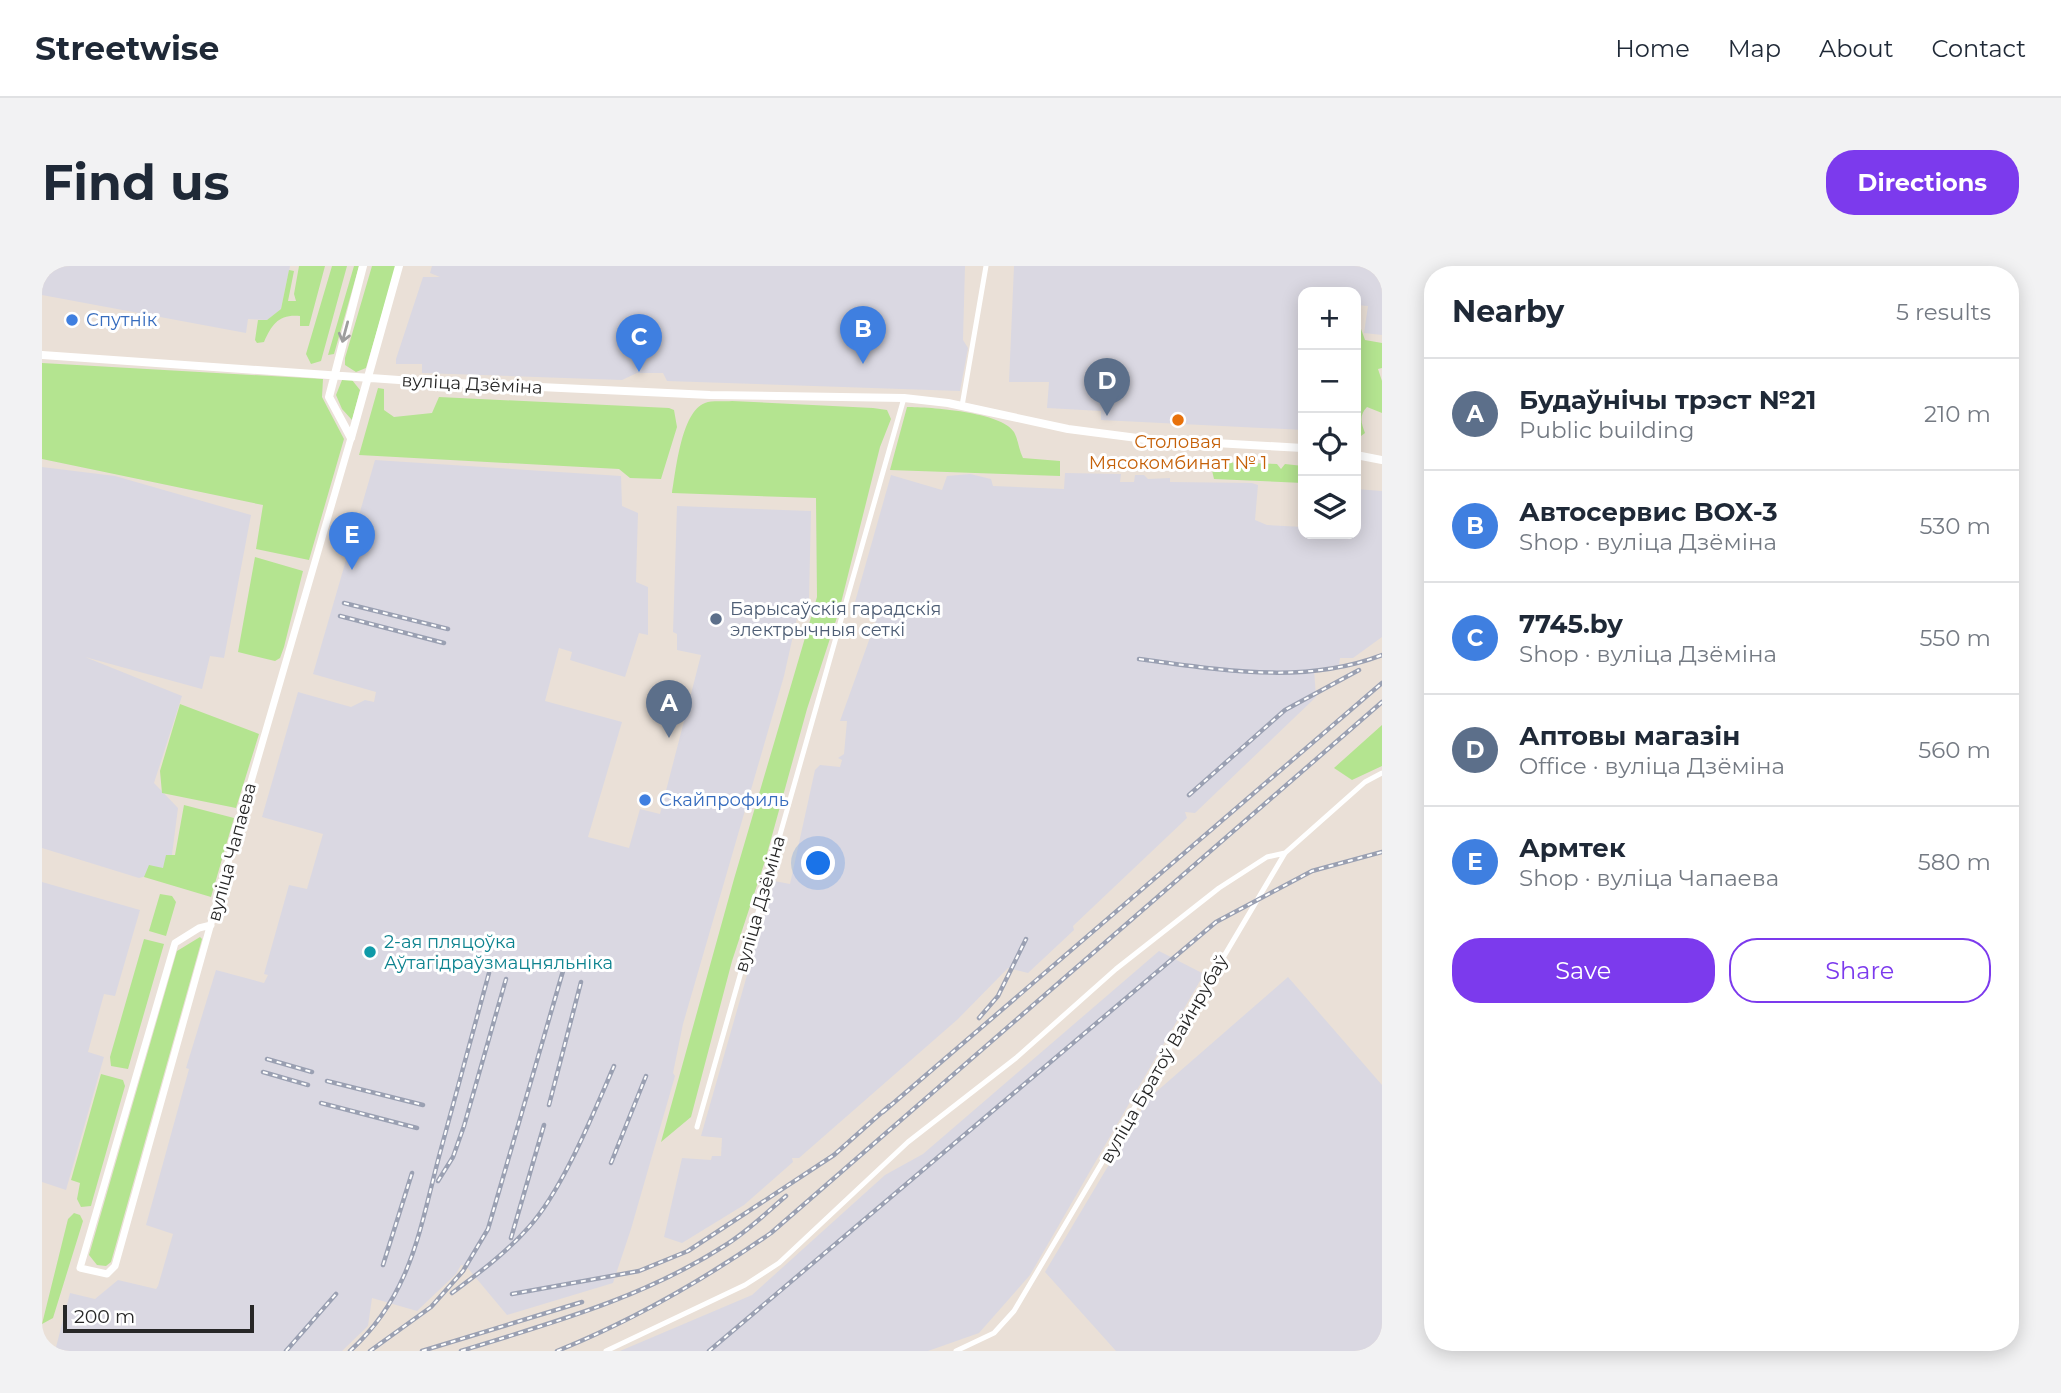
<!DOCTYPE html>
<html lang="en">
<head>
<meta charset="utf-8">
<style>
	body { margin:0; font-family:Montserrat,sans-serif; background:#f2f2f3; color:#1f2937 }
	.controls { position:absolute; right:21px; top:21px; display:grid; overflow:hidden; border-radius:14px; box-shadow:0 4px 18px #0003 }
	.controls button { width:63px; height:63px; display:grid; place-items:center; padding:0; border:0; border-bottom:2px solid #e0e1e3; background:#fff; color:#1f2937; font:35px sans-serif }
	.scale { position:absolute; left:21px; bottom:18px; width:191px; box-sizing:border-box; padding-left:7px; border:4px solid #272727; border-top:0; font-size:19px; line-height:24px; white-space:nowrap; color:#272727; -webkit-text-stroke:5px #fff; paint-order:stroke }
	.you { position:absolute; left:777px; top:598px; width:24px; height:24px; margin:-18px; border:5px solid #fff; border-radius:50%; background:#1a73e8; box-shadow:0 0 0 10px #1a73e833 }
	.badge { display:grid; place-items:center; width:46px; height:46px; border-radius:50%; background:#7c3aed; color:#fff; font-size:23px; font-weight:700 }
	.pin { position:absolute; translate:-50% -58px; filter:drop-shadow(0 2px 4px #0008) }
	.pin::after { content:''; position:absolute; top:37px; width:24px; height:21px; background:inherit; clip-path:polygon(0 0,100% 0,50% 100%) }
	.list { margin:0; padding:0; list-style:none }
	h2 { display:flex; justify-content:space-between; align-items:center; height:91px; margin:0; padding:0 28px; font-size:30px }
	h2 small { font-size:23px; font-weight:400; color:#747a83 }
	.list li { display:grid; grid-template-columns:46px 1fr auto; gap:21px; align-items:center; box-sizing:border-box; height:112px; padding:0 28px; border-top:2px solid #e0e1e3 }
	.list b { display:block; font-size:26px; white-space:nowrap }
	.list p { margin:0; font-size:23px; white-space:nowrap; color:#747a83 }
	.list em { font-size:23px; font-style:normal; color:#747a83 }
	.actions { display:flex; gap:14px; padding:21px 28px }
	.actions a { flex:1; padding:16px 0; border:2px solid #7c3aed; border-radius:28px; text-align:center; font-size:24px; color:#7c3aed }
	.actions .main { background:#7c3aed; color:#fff }
	.icon { flex:none; width:38px; height:38px; fill:none; stroke:currentColor; stroke-width:2; stroke-linecap:round; stroke-linejoin:round }
	.map { position:relative; flex:none; width:1340px; height:1085px; overflow:hidden; border-radius:28px }
	header { display:flex; align-items:center; gap:42px; box-sizing:border-box; height:98px; padding:0 35px; background:#fff; border-bottom:2px solid #e0e1e3 }
	header strong { font-size:33px }
	nav { display:flex; gap:38px; margin-inline-start:auto; font-size:24px }
	.intro { display:flex; align-items:center; justify-content:space-between; box-sizing:border-box; height:168px; padding:0 42px }
	h1 { margin:0; font-size:49px }
	.button { padding:18px 32px; border-radius:28px; background:#7c3aed; color:#fff; font-size:24px; font-weight:700 }
	main { display:flex; gap:42px; padding:0 42px }
	aside { flex:1; background:#fff; border-radius:28px; box-shadow:0 4px 18px #0003 }
	.map>svg:first-child { display:block }
</style>
</head>
<body>
<header>
<strong>Streetwise</strong>
<nav><a>Home</a><a>Map</a><a>About</a><a>Contact</a></nav>
</header>
<div class="intro"><h1>Find us</h1><a class="button">Directions</a></div>
<main>
<div class="map">
<svg width="1340" height="1085" viewBox="0 0 1340 1085">
	<rect width="100%" height="100%" fill="#eae0d7"/>
	<!-- industrial -->
	<path fill="#dad8e2" d="M0 0H248L239 43 225 54 206 53 204 67 0 29Z
		M390 0H923L921 74 926 82 918 125 625 115 621 107H595L580 114 380 107V98H354V93L381 11H398L388 7Z
		M972 0H1340V69L1322 67 1326 40 1314 39V26H1261V164L1059 154V145L1005 142 1007 116H967Z
		M333 194 579 210 580 240 596 247 594 316 606 321V369L597 367 583 411 528 394 530 386 517 382 503 435 580 456 546 571 587 582 598 543 618 548 659 389 635 384V368L631 366 635 240 769 245 767 333 759 334 742 410 641 758 631 807 633 810 589 963 571 1017 465 1049 424 1000 419 999 414 1008 375 1045 330 1032 326 1060 300 1085H13L28 1027 53 1033 76 1014 114 1023 116 1020 131 968 104 959 147 803 144 802 174 704 222 717 226 709 222 708 247 619 265 623 281 568 220 551 256 426 309 441 323 434 332 436 334 426 271 408Z
		M0 201 73 210 209 249 182 392 168 390 160 423 43 391 140 430 112 517 136 542 128 604 97 612 0 582Z
		M1023 207 1079 208 1078 216H1092L1093 209H1102L1106 213 1128 212V216L1210 217 1216 219 1213 254 1225 259 1261 261V268H1314V223L1340 225V371L1311 392H1298L1297 399 1272 403 1274 431 1153 547 1143 546 1145 552 1031 660 1032 664 986 707 966 702 916 753 757 892H750L751 896 702 939 640 977 622 971 640 892 669 894 670 890H679L680 872 659 870 732 615 748 618 773 504 778 499 798 501 800 494 796 492 802 488 805 455H798L840 338 813 336 849 209 900 224 905 210 928 208 949 213 951 220 1022 223Z
		M0 616 98 644 73 730 62 728 46 786 62 791 24 924 0 916Z
		M1117 685 1162 708 988 1009 937 1067 886 1085H578L710 1029 843 909 881 888Z
		M1246 711 1340 819V1085H1074L1003 1006 1106 833Z"/>
	<!-- green -->
	<path fill="#b4e490" d="M257 0H283L267 60H258V50C237 48 230 58 222 76L215 77 213 74 216 54H225L239 43 247 4 252 5 246 35H254L252 28Z
		M290 0H305L279 95 269 98 264 88Z
		M312 0H317L292 88 286 89Z
		M330 0H354L324 102 314 106 303 99V92Z
		M1314 59 1318 60 1323 74 1340 77V102L1336 103 1340 115V147L1325 141C1317 149 1319 157 1323 167L1315 173Z
		M0 97 281 113 280 131 302 173 267 294 214 283 221 239 0 193Z
		M300 114H310L318 124 310 154 300 143 294 129Z
		M336 122 342 123V144L352 151 390 147 397 131 627 142 632 144 635 161 619 213 588 212 577 203 317 189Z
		M690 135 831 142 845 144 849 153 838 181 797 345 765 443 723 595 690 695 649 851 619 876 692 613 775 331 774 232 630 227C634 205 639 146 663 137 670 134 683 136 690 135Z
		M865 141C888 141 960 146 972 166 976 173 977 184 981 192L1018 195V210L848 204Z
		M1168 196 1235 198 1239 203 1243 198 1261 200V217L1172 213Z
		M213 291 261 305 242 381 238 392 233 395 196 386Z
		M138 438 217 468 194 542 120 527 118 505Z
		M1340 459V500L1310 514 1292 502Z
		M142 539 192 552 169 631 102 611 107 599 121 602 124 589H133Z
		M118 628 130 630 134 636 124 670 107 665Z
		M158 671 160 673 69 996 64 1000 55 999 47 989 135 685Z
		M102 673 122 678 86 803 69 800 68 791Z
		M59 808 81 814 83 820 50 936 49 940 39 941 35 933 38 917 29 914Z
		M32 947 38 949 41 955 11 1052 0 1058 26 953Z"/>
	<g fill="none" stroke-linecap="round" stroke-linejoin="round">
		<!-- minor -->
		<path stroke="#fff" stroke-width="5" d="M920 140 944 0
			M655 861 862 132
			M564 1085 703 1019 737 997 866 876 974 792 1074 703 1177 622 1225 591 1243 587
			M914 1085 952 1067 972 1045 1243 587 1323 516 1340 507"/>
		<!-- tertiary -->
		<path stroke="#fff" stroke-width="7" d="M169 659 157 662 133 677 38 1002 65 1008 73 1000 199 550 309 172"/>
		<!-- secondary -->
		<path stroke="#fff" stroke-width="8" d="M0 89 371 115 668 129 862 132 906 137 1026 163 1103 173 1261 182
			M309 172 287 131 321 0
			M309 172 357 0
			M1314 189 1340 194"/>
		<defs>
			<path id="rail" d="M302 337 406 363
				M298 350 402 377
				M1097 393C1180 404 1261 419 1340 389
				M1147 529 1243 444 1317 404
				M937 752 956 730 984 673
				M225 793 270 806
				M221 806 266 819
				M285 815 381 839
				M279 837 375 862
				M507 839 539 716
				M841 846 1340 417
				M569 897 604 810
				M396 915 411 891 422 860 464 713
				M469 972 502 859
				M341 999 370 907
				M410 1027C437 1007 464 987 487 961 521 923 551 848 572 800
				M470 1028 597 1005 646 985 792 889 847 840
				M244 1085 294 1028
				M308 1085C371 1028 378 960 399 883 415 824 431 766 447 707
				M328 1085 389 1041 421 1005 446 963 521 705
				M380 1085 540 1036
				M419 1085C509 1057 601 1032 682 980 705 966 724 947 744 930
				M515 1085C592 1054 660 1015 729 967L1340 436
				M667 1085 1174 656 1270 605 1340 586"/>
		</defs>
		<!-- rail casing -->
		<use href="#rail" stroke="#9aa0b2" stroke-width="4.5"/>
		<!-- rail -->
		<use href="#rail" stroke="#fff" stroke-width="2" stroke-dasharray="5" stroke-linecap="butt"/>
	</g>
	<!-- one-way arrows -->
	<defs><path id="oneway-shaft" d="M-6 0H5M1.5-3L5.5 0L1.5 3" fill="none" stroke-width="1.6" stroke-linecap="round" stroke-linejoin="round" transform="scale(1.75)"/></defs>
	<use stroke="#9e9e9e" href="#oneway-shaft" transform="translate(303 66) rotate(105)"/>
	<!-- markers -->
	<g fill="#3f7fe0" stroke="#fff" stroke-width="2.5">
		<circle cx="30" cy="54" r="7"/>
		<circle cx="603" cy="534" r="7"/>
	</g>
	<circle fill="#e8710a" stroke="#fff" stroke-width="2.5" cx="1136" cy="154" r="7"/>
	<circle fill="#5c6f8a" stroke="#fff" stroke-width="2.5" cx="674" cy="353" r="7"/>
	<circle fill="#0f9aa8" stroke="#fff" stroke-width="2.5" cx="328" cy="686" r="7"/>
	<g text-anchor="middle" stroke-width="6" stroke-linejoin="round" paint-order="stroke">
		<!-- shop labels -->
		<g font-size="18" fill="#366cbe" stroke="#fff" text-anchor="start">
			<text x="44" y="60">Спутнік</text>
			<text x="617" y="540">Скайпрофиль</text>
		</g>
		<!-- street labels -->
		<g font-size="18" fill="#272727" stroke="#fff">
			<text transform="translate(430 118) rotate(3)" y="6">вуліца Дзёміна</text>
			<text transform="translate(190 586) rotate(-75)" y="6">вуліца Чапаева</text>
			<text transform="translate(718 638) rotate(-74)" y="6">вуліца Дзёміна</text>
			<text transform="translate(1122 793) rotate(-60)" y="6">вуліца Братоў Вайнрубаў</text>
		</g>
		<!-- food labels -->
		<g font-size="18" fill="#c56008" stroke="#fff">
			<text x="1136" y="182">Столовая<tspan x="1136" dy="21">Мясокомбинат № 1</tspan></text>
		</g>
		<!-- service labels -->
		<g font-size="18" fill="#4e5e75" stroke="#fff" text-anchor="start">
			<text x="688" y="349">Барысаўскія гарадскія<tspan x="688" dy="21">электрычныя сеткі</tspan></text>
		</g>
		<!-- culture labels -->
		<g font-size="18" fill="#0d838f" stroke="#fff" text-anchor="start">
			<text x="342" y="682">2-ая пляцоўка<tspan x="342" dy="21">Аўтагідраўзмацняльніка</tspan></text>
		</g>
	</g>
</svg>
<div class="controls">
<button>+</button>
<button>−</button>
<button><svg class="icon" aria-label="locate" viewBox="0 0 24 24"><circle cx="12" cy="12" r="6"/><path d="M12 2v4M12 18v4M2 12h4M18 12h4"/></svg></button>
<button><svg class="icon" aria-label="layers" viewBox="0 0 24 24"><path d="M12 4l9 5-9 5-9-5zM3 14l9 5 9-5"/></svg></button>
</div>
<div class="scale">200 m</div>
<div class="you"></div>
<div class="pin badge" style="left:627px;top:472px;background:#5c6f8a">A</div>
<div class="pin badge" style="left:821px;top:98px;background:#3f7fe0">B</div>
<div class="pin badge" style="left:597px;top:106px;background:#3f7fe0">C</div>
<div class="pin badge" style="left:1065px;top:150px;background:#5c6f8a">D</div>
<div class="pin badge" style="left:310px;top:304px;background:#3f7fe0">E</div>
</div>
<aside>
<h2>Nearby<small>5 results</small></h2>
<ul class="list">
<li><span class="badge" style="background:#5c6f8a">A</span><div><b>Будаўнічы трэст №21</b><p>Public building</p></div><em>210 m</em></li>
<li><span class="badge" style="background:#3f7fe0">B</span><div><b>Автосервис BOX-3</b><p>Shop · вуліца Дзёміна</p></div><em>530 m</em></li>
<li><span class="badge" style="background:#3f7fe0">C</span><div><b>7745.by</b><p>Shop · вуліца Дзёміна</p></div><em>550 m</em></li>
<li><span class="badge" style="background:#5c6f8a">D</span><div><b>Аптовы магазін</b><p>Office · вуліца Дзёміна</p></div><em>560 m</em></li>
<li><span class="badge" style="background:#3f7fe0">E</span><div><b>Армтек</b><p>Shop · вуліца Чапаева</p></div><em>580 m</em></li>
</ul>
<div class="actions"><a class="main">Save</a><a>Share</a></div>
</aside>
</main>
</body>
</html>
